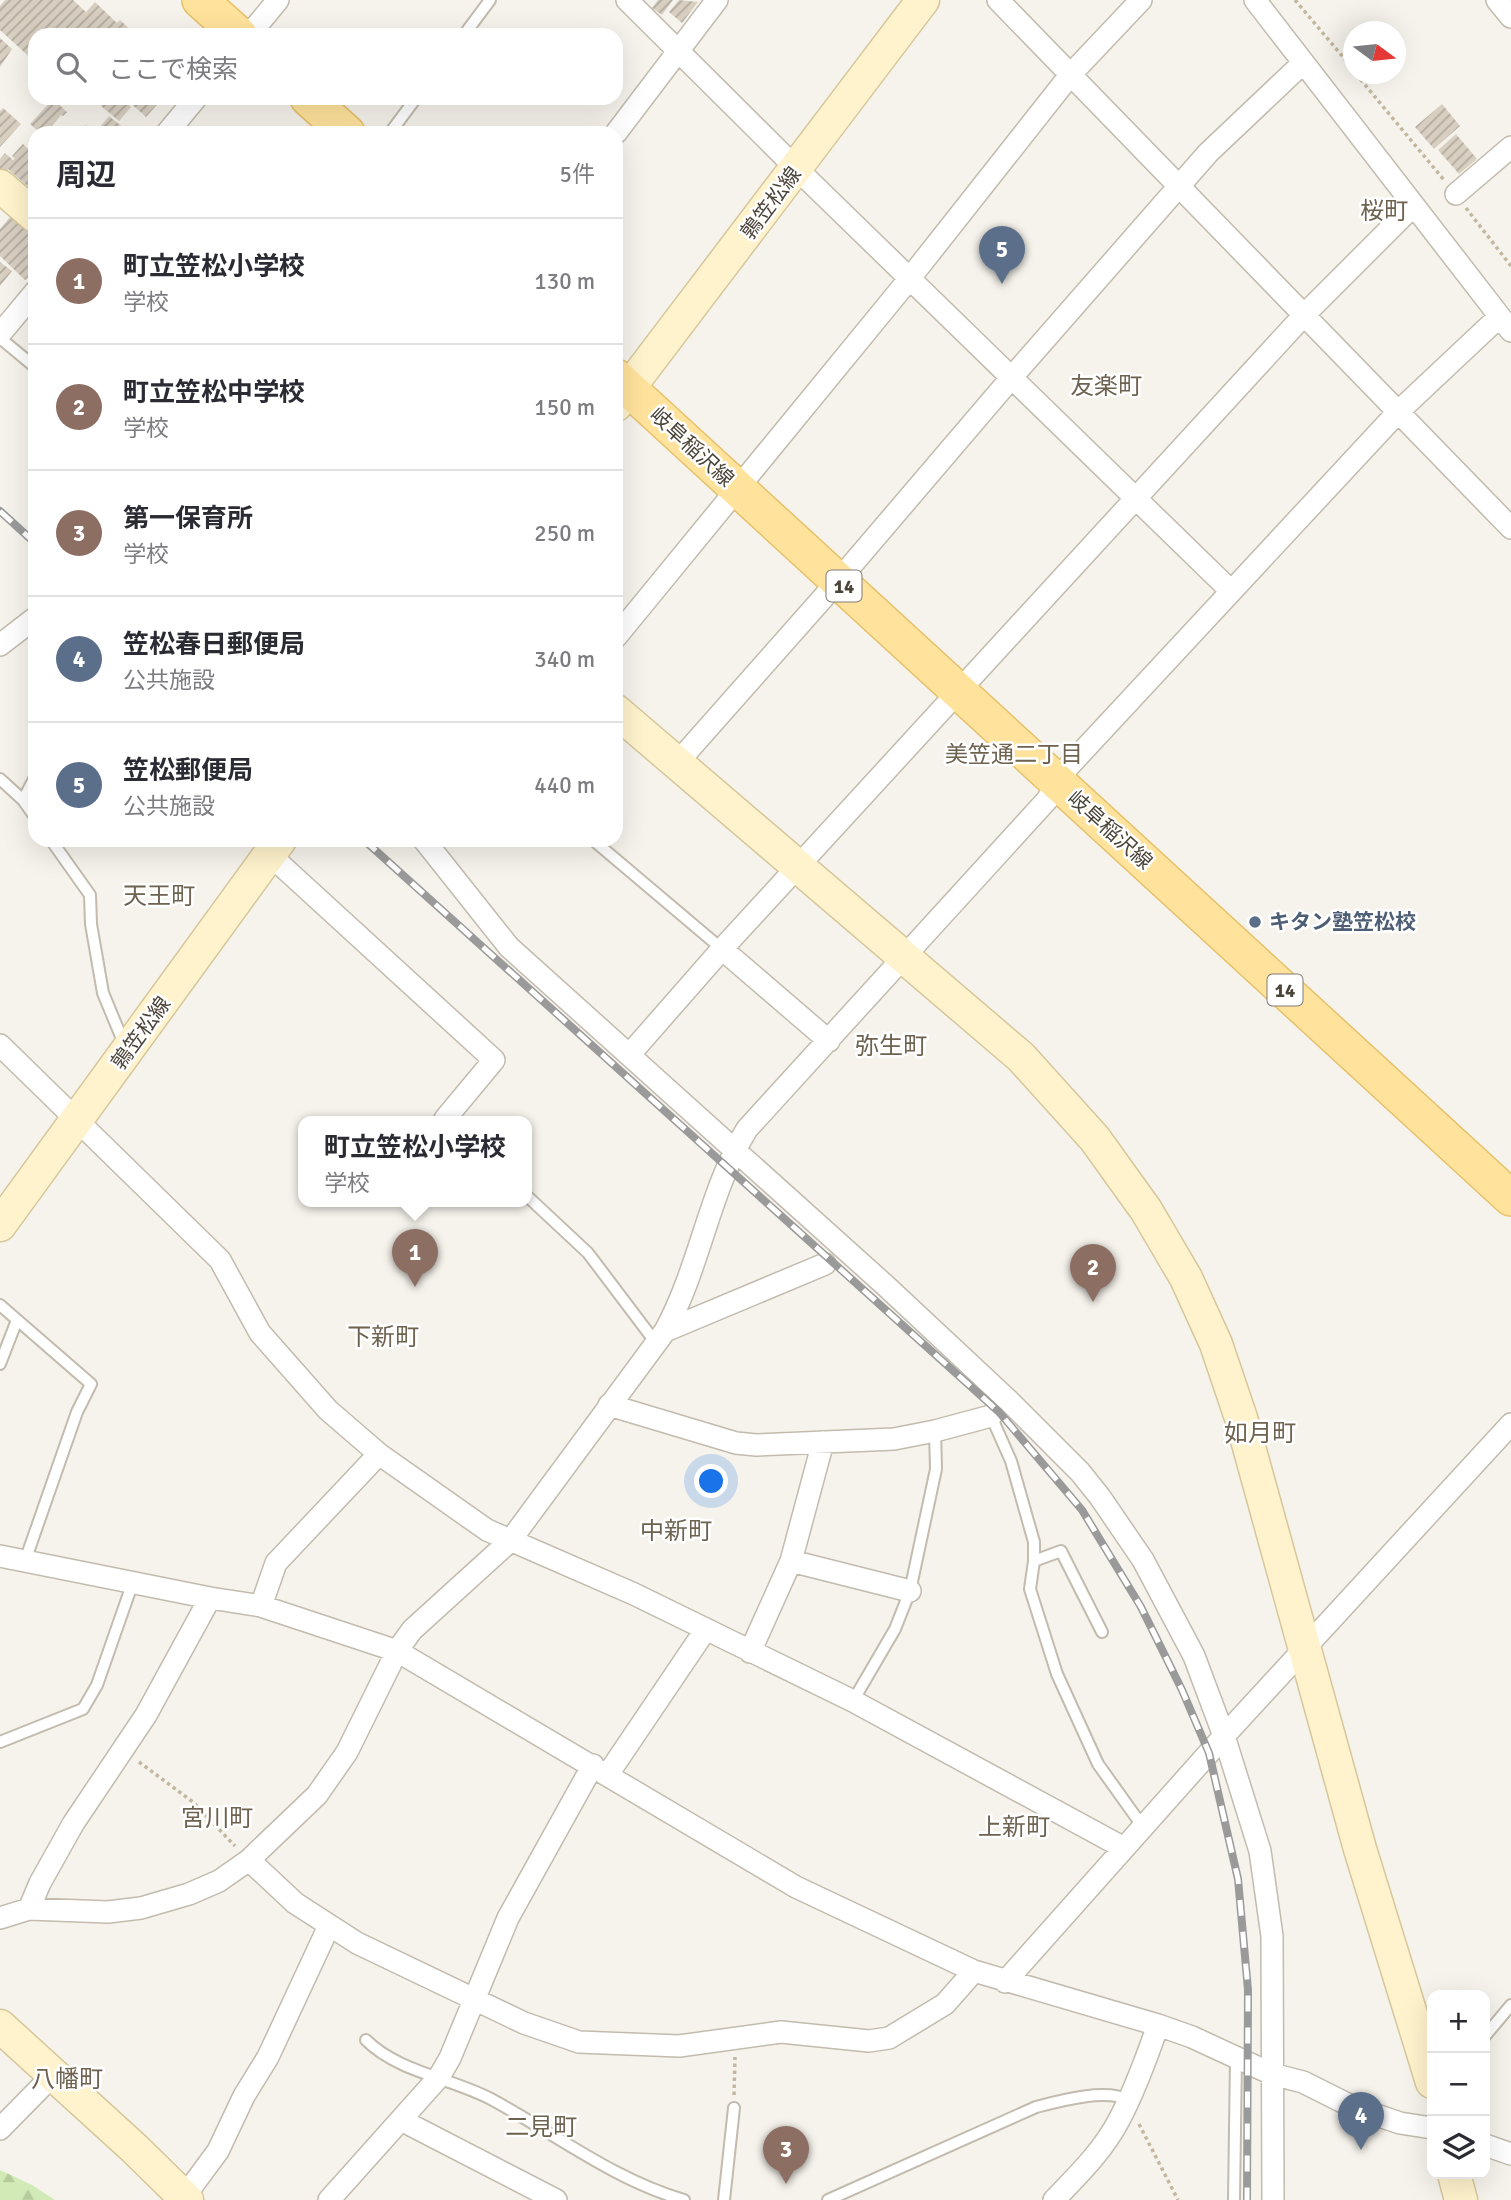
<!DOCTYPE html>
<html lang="ja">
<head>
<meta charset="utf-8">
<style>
	body { margin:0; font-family:Signika,"Noto Sans JP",sans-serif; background:#f7f7f7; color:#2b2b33 }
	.controls { position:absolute; right:21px; bottom:21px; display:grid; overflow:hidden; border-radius:14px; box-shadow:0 7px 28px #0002 }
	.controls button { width:63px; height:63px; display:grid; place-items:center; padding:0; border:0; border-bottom:2px solid #e1e1e2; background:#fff; color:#2b2b33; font:35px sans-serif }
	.compass { position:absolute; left:1343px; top:21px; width:63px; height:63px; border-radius:50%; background:#fff; box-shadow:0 7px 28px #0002; rotate:105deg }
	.you { position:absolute; left:712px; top:1482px; width:24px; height:24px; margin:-18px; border:5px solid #fff; border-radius:50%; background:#1a73e8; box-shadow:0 0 0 10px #1a73e833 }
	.badge { display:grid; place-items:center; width:46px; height:46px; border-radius:50%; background:#111827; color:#fff; font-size:23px; font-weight:700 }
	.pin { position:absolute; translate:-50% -58px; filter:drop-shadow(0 2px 4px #0008) }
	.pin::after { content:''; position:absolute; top:37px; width:24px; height:21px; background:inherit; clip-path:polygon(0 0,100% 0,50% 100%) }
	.popup { position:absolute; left:298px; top:1116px; width:234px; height:91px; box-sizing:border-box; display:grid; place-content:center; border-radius:14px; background:#fff; filter:drop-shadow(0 2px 5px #0005); font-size:23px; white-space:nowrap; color:#7c7c81 }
	.popup b { font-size:26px; color:#2b2b33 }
	.popup::after { content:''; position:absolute; left:50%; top:100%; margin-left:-14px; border:14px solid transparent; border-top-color:#fff }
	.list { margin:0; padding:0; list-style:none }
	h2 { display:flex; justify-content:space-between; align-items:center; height:91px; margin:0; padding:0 28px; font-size:30px }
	h2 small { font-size:23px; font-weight:400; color:#7c7c81 }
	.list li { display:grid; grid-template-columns:46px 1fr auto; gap:21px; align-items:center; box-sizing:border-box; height:126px; padding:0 28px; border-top:2px solid #e1e1e2 }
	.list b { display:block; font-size:26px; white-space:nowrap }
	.list p { margin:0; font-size:23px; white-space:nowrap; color:#7c7c81 }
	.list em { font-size:23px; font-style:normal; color:#7c7c81 }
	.icon { flex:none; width:38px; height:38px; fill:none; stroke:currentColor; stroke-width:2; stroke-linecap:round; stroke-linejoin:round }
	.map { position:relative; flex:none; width:1511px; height:2200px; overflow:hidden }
	.search { position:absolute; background:#fff; box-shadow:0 7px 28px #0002; left:28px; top:28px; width:595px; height:77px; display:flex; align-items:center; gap:18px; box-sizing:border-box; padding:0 24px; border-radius:21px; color:#7c7c81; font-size:26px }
	.panel { position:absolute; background:#fff; box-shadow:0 7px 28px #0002; left:28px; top:126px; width:595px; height:721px; border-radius:21px }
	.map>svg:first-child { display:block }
</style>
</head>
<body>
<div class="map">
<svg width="1511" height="2200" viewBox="0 0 1511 2200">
	<defs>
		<pattern id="forest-firs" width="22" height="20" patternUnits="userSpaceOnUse" patternTransform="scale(1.75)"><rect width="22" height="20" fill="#d2eab5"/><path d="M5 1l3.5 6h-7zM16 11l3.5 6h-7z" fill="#b6ca9c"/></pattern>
		<pattern id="building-hatch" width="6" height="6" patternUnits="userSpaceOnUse" patternTransform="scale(1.75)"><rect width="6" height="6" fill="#d8cfc1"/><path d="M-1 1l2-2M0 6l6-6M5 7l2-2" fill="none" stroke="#b1aa9e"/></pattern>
	</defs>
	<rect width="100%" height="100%" fill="#f6f3ec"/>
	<!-- forest -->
	<path fill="url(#forest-firs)" d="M0 2170 32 2185 55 2200H0Z"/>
	<!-- building -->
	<path fill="url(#building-hatch)" d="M5 0H73L86 12 95 2 117 23 120 20 136 35H35V62L0 30V6Z
		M658 0H673L662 15 652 8Z
		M679 0 698 2 682 23 669 12Z
		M0 38 12 49 0 67Z
		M108 98H121L131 107 119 121 101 106Z
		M125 98H163L146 117Z
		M53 99 67 112 63 116 61 115 46 133H40L30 124Z
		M1442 104 1460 126 1434 149 1415 127Z
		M3 108 21 124 0 147V111Z
		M109 116 130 133H80L86 125 95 133Z
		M1456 134 1477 159 1459 174 1438 150Z
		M23 144 35 155V186L32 190 8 169 3 175 0 172V159L5 153 13 160 15 159 12 156Z
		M11 216 35 238V271L25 280 0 256V229Z
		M0 262 12 271 0 286Z"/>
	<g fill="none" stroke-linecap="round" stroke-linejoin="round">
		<defs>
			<path id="lane" d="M464 35 490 0
				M390 133 416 98
				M0 338 35 367
				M35 777 23 800 35 817
				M0 779 23 800
				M51 840 90 895 91 924 103 993 125 1046
				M593 840 722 949
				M527 1196 588 1253 656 1343
				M0 1305 91 1384 77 1412 25 1561
				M0 1364 17 1320
				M991 1416 1011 1461 1034 1542V1561L1030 1589 1057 1674 1098 1764 1143 1827
				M1034 1561 1061 1551 1102 1632
				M853 1701 895 1629 910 1591 936 1469 935 1431
				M0 1742 83 1709 97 1685 133 1582
				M1485 2036 1511 2005
				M366 2040C398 2072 451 2078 491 2099 554 2133 614 2180 684 2200
				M724 2200 734 2108
				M828 2200 1036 2107C1059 2101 1106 2088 1128 2100
				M1234 2200 1236 2058"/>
			<path id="street" d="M627 0 797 169 1231 591
				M998 0 1511 528
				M1255 0 1511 331
				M1497 0 1511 17
				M249 35 278 0
				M167 133 196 98
				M616 133 717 0
				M1456 194 1511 147
				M0 334 35 292
				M616 637 910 278 1071 74 1141 0
				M0 645 35 618
				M677 763 838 581 1012 377 1208 153 1303 63
				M424 840 509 947 886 1286 1009 1401 1080 1472 1100 1497 1143 1560 1194 1656 1224 1736 1260 1851 1272 1936 1273 2200
				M270 855 494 1060 445 1119
				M722 949 829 1041
				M0 1045 220 1260 260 1333 328 1410 379 1454 487 1530 634 1594 853 1701 1124 1848
				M630 1054 722 949 1305 314 1413 206
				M665 1331 825 1264
				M609 1405 736 1443 756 1445 894 1439 935 1431 991 1416
				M0 1556 210 1598 261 1606 397 1651 796 1887 974 1971 1158 2025 1192 2037 1272 2074 1303 2082 1353 2107 1400 2123 1432 2128
				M791 1561 910 1591
				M261 1606 276 1563 379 1454
				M750 1652 791 1561 823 1442
				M608 1774 706 1629
				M249 1860 295 1903 357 1943 524 2023 579 2042 679 2046 781 2032 869 2041 889 2038 945 2004 974 1971
				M29 1909 40 1883 73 1824 146 1715 210 1598
				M0 1918 29 1909 108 1912 141 1908 189 1894 219 1881 249 1860 317 1795 347 1752 397 1651 412 1630 510 1541 665 1331C700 1267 709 1191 747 1129L1047 800 1068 767 1399 411 1499 317
				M1005 1982 1224 1736 1511 1424
				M401 2120 556 2200
				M0 2129 53 2075
				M1485 2145 1511 2154
				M184 2197 218 2151 244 2096 268 2057 329 1926
				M329 2200 439 2077 450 2058 508 1918 593 1765
				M1054 2200C1077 2176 1103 2151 1119 2120 1135 2090 1147 2057 1158 2025"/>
			<path id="secondary" d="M0 186 35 216
				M616 405 923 0
				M616 711 1021 1057 1095 1139 1146 1210 1186 1278 1216 1344 1241 1418 1360 1849 1432 2082
				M0 1225 280 840
				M0 2026 134 2148 187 2200
				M1454 2174 1461 2200"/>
			<path id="primary" d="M200 0 239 35
				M308 98 347 133
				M616 377 1511 1198"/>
		</defs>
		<!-- lane casing -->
		<use href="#lane" stroke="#c2bbae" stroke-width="14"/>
		<!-- street casing -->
		<use href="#street" stroke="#c2bbae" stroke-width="24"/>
		<!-- secondary casing -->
		<use href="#secondary" stroke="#d6c79b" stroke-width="35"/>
		<!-- primary casing -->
		<use href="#primary" stroke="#e6c16a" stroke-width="38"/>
		<!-- path -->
		<path stroke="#c4b79f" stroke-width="3.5" stroke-dasharray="3.5 3.5" stroke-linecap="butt" d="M1295 0 1354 70
			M1356 74 1444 180
			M1466 208 1511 266
			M139 1762 193 1802 235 1846
			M734 2095 735 2057
			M1139 2124 1178 2200"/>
		<!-- lane -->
		<use href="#lane" stroke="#fff" stroke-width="10"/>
		<!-- street -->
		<use href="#street" stroke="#fff" stroke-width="21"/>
		<!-- secondary -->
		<use href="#secondary" stroke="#fff3cd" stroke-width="32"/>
		<!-- primary -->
		<use href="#primary" stroke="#ffe39c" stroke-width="35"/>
		<defs>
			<path id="rail" d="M0 511 35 543
				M364 840 999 1412 1082 1510 1141 1607 1182 1690 1209 1753 1238 1879 1248 1990 1247 2200"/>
		</defs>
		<!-- rail casing -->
		<use href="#rail" stroke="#9a9a9a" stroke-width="8"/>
		<!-- rail -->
		<use href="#rail" stroke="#fff" stroke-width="5" stroke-dasharray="16" stroke-linecap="butt"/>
	</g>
	<!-- markers -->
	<circle fill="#5c6f8a" stroke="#fff" stroke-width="2.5" cx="1255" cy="922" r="7"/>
	<g text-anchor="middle" stroke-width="5" stroke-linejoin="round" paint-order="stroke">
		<!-- shield labels -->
		<g fill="#fff" stroke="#817c74" stroke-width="2">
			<rect x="826.5" y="570.5" width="35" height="31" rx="5"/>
			<rect x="1267.5" y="974.5" width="35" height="31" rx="5"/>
		</g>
		<g font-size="19" font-weight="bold" fill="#4b4439">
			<text x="844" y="593">14</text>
			<text x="1285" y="997">14</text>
		</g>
		<!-- street labels -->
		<g font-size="21" fill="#4b4439" stroke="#fff">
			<text transform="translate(771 203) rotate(-53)" y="7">鶉笠松線</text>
			<text transform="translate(692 447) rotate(43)" y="7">岐阜稲沢線</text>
			<text transform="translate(1110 830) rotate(42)" y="7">岐阜稲沢線</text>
			<text transform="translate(141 1033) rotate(-54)" y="7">鶉笠松線</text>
		</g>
		<!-- service labels -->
		<g font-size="21" font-weight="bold" fill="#4e5e75" stroke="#fff" text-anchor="start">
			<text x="1269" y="929">キタン塾笠松校</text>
		</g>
		<!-- neighbourhood labels -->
		<g font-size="23" fill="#6e6250" stroke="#fff">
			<text x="1014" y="762">美笠通二丁目</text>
		</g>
		<!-- quarter labels -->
		<g font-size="24" fill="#6e6250" stroke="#fff">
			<text x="1384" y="219">桜町</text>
			<text x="1106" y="394">友楽町</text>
			<text x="159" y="904">天王町</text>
			<text x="891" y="1054">弥生町</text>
			<text x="383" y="1345">下新町</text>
			<text x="1260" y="1441">如月町</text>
			<text x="676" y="1539">中新町</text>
			<text x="217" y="1826">宮川町</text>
			<text x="1014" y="1835">上新町</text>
			<text x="67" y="2087">八幡町</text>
			<text x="541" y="2135">二見町</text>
		</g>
	</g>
</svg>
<div class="controls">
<button>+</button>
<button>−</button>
<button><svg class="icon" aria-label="layers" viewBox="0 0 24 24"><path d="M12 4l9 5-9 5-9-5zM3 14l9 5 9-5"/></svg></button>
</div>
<svg class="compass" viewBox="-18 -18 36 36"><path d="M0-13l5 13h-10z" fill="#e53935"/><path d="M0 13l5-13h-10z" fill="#7c7c81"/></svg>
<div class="you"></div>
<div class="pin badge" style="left:415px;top:1287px;background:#8d6e63">1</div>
<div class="popup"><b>町立笠松小学校</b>学校</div>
<div class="pin badge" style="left:1093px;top:1302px;background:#8d6e63">2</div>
<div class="pin badge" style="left:786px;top:2184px;background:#8d6e63">3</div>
<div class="pin badge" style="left:1361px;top:2150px;background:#5c6f8a">4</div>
<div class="pin badge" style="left:1002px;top:284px;background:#5c6f8a">5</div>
<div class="search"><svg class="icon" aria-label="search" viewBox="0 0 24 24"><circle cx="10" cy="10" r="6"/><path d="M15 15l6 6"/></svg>ここで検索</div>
<section class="panel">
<h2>周辺<small>5件</small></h2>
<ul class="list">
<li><span class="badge" style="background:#8d6e63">1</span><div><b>町立笠松小学校</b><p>学校</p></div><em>130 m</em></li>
<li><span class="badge" style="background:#8d6e63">2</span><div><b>町立笠松中学校</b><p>学校</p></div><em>150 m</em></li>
<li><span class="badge" style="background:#8d6e63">3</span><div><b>第一保育所</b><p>学校</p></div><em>250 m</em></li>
<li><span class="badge" style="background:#5c6f8a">4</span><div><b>笠松春日郵便局</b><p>公共施設</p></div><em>340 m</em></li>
<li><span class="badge" style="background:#5c6f8a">5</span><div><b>笠松郵便局</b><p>公共施設</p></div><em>440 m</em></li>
</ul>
</section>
</div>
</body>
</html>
